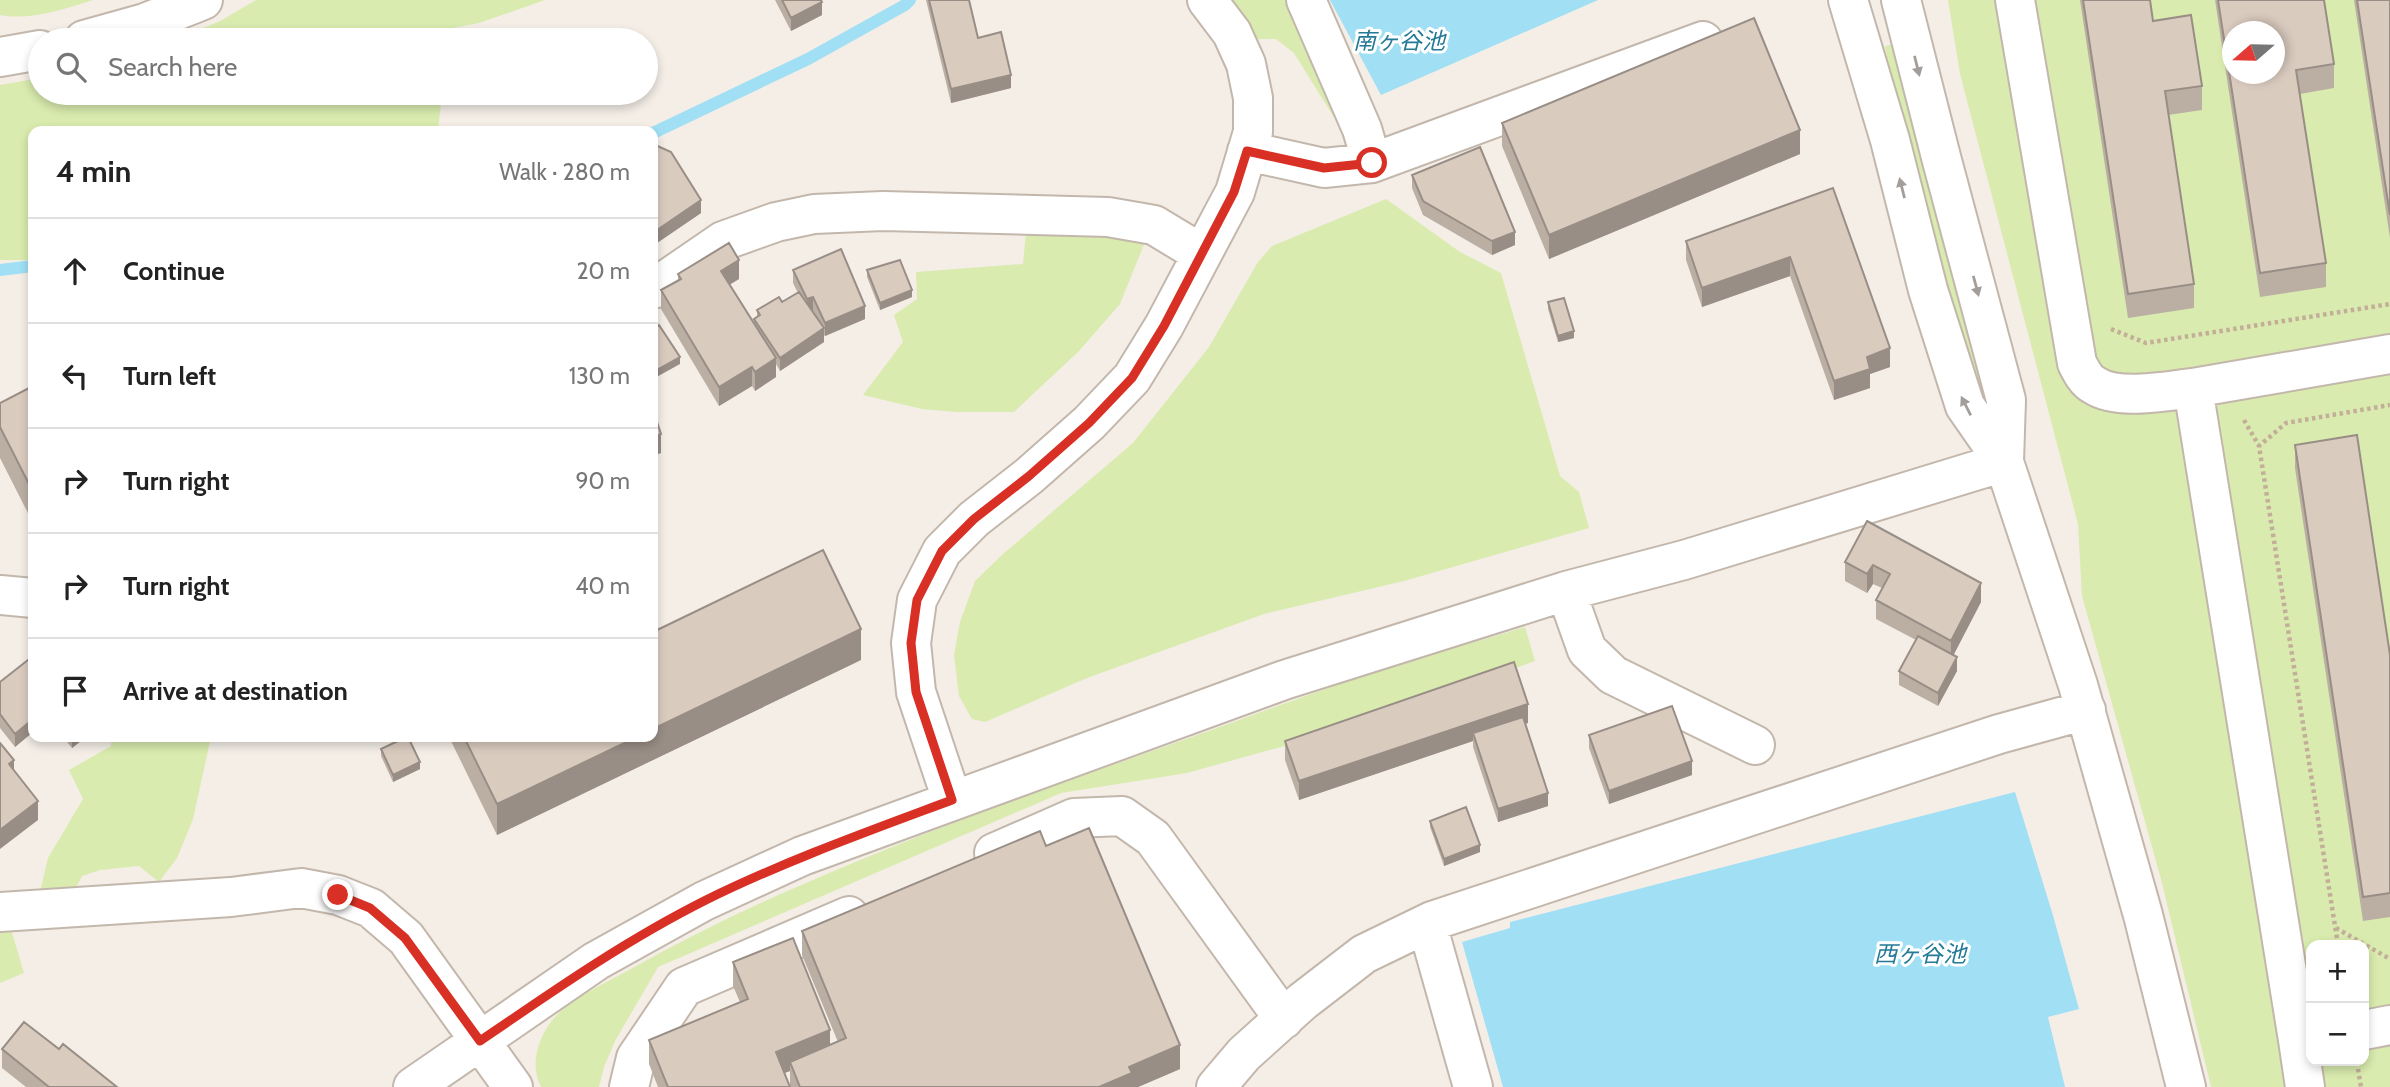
<!DOCTYPE html>
<html lang="en">
<head>
<meta charset="utf-8">
<style>
	body { margin:0; font-family:Cabin,"Noto Sans JP",sans-serif; background:#f6f6f6; color:#222 }
	.controls { position:absolute; right:21px; bottom:21px; display:grid; overflow:hidden; border-radius:14px; box-shadow:0 4px 10px #0003 }
	.controls button { width:63px; height:63px; display:grid; place-items:center; padding:0; border:0; border-bottom:2px solid #e0e0e0; background:#fff; color:#222; font:35px sans-serif }
	.compass { position:absolute; left:2222px; top:21px; width:63px; height:63px; border-radius:50%; background:#fff; box-shadow:0 4px 10px #0003; rotate:250deg }
	.stop { position:absolute; width:21px; height:21px; margin:-16px; border:5px solid #d93025; border-radius:50%; background:#fff }
	.stop.end { background:#d93025; border-color:#fff; box-shadow:0 2px 7px #0008 }
	.list { margin:0; padding:0; list-style:none }
	h2 { display:flex; justify-content:space-between; align-items:center; height:91px; margin:0; padding:0 28px; font-size:30px }
	h2 small { font-size:23px; font-weight:400; color:#767676 }
	.list li { display:grid; grid-template-columns:46px 1fr auto; gap:21px; align-items:center; box-sizing:border-box; height:105px; padding:0 28px; border-top:2px solid #e0e0e0 }
	.list b { display:block; font-size:26px; white-space:nowrap }
	.list em { font-size:23px; font-style:normal; color:#767676 }
	.icon { flex:none; width:38px; height:38px; fill:none; stroke:currentColor; stroke-width:2; stroke-linecap:round; stroke-linejoin:round }
	.map { position:relative; flex:none; width:2390px; height:1087px; overflow:hidden }
	.search { position:absolute; background:#fff; box-shadow:0 4px 10px #0003; left:28px; top:28px; width:630px; height:77px; display:flex; align-items:center; gap:18px; box-sizing:border-box; padding:0 24px; border-radius:38px; color:#767676; font-size:26px }
	.panel { position:absolute; background:#fff; box-shadow:0 4px 10px #0003; left:28px; top:126px; width:630px; height:616px; border-radius:14px }
	.map>svg:first-child { display:block }
</style>
</head>
<body>
<div class="map">
<svg width="2390" height="1087" viewBox="0 0 2390 1087">
	<rect width="100%" height="100%" fill="#f4eee7"/>
	<!-- green -->
	<path fill="#d9ebae" fill-rule="evenodd" d="M0 0H93C64 9 30 21 0 15Z
		M256 0H545L479 23 448 29 447 40H176L222 20Z
		M1230 0H1291L1346 124 1340 127 1294 53 1276 39H1257L1247 21Z
		M1948 0H2390V1087H2211L2161 879 2082 596 2078 524 1960 74ZM2232 32H2274V74H2232ZM2311 945H2364V1061H2311Z
		M1894 44 1981 377V384L1975 386 1894 96 1885 46Z
		M40 78V93H442L438 131H33V260H0V85Z
		M1386 199 1460 252 1501 273 1560 476 1579 492 1589 528 1404 581 1264 614 1087 678 985 722 972 719 959 696 954 655 960 622 975 581 1003 554 1133 443 1209 347 1258 262 1272 246Z
		M1026 232 1129 237 1145 242 1120 304 1079 351 1014 412H957L922 409 863 395 903 342 894 315 917 299 916 272 1023 264Z
		M1525 627 1535 661 1356 726 1187 773 1061 793 658 967 615 1041 604 1067 599 1087H541C528 1062 540 1030 561 1011 580 994 606 983 629 970 686 938 745 909 806 883 918 834 1034 793 1149 752 1217 729 1284 703 1351 680 1408 660 1467 645 1525 627Z
		M112 737H211L193 819 177 858 159 882 139 866 100 870 82 876 73 894 39 896 48 858 83 799 69 770 111 746Z
		M0 925 10 926 24 973 0 983Z"/>
	<!-- water -->
	<path fill="#a0dff4" d="M1330 0H1598L1381 95Z
		M2015 792 2052 912 2079 1009 2048 1017 2065 1087H1503L1462 942 1510 928V922Z"/>
	<g fill="none" stroke-linecap="round" stroke-linejoin="round">
		<!-- stream -->
		<path stroke="#a0dff4" stroke-width="12" d="M653 133 808 59 905 5 910 0
			M0 270 33 266"/>
		<defs>
			<path id="minor" d="M1306 0 1362 129 1372 163
				M1848 0 1890 140 1928 290 1965 406 2004 462 2078 685 2143 915 2186 1087
				M1901 0 1941 157 2006 400 2004 462
				M2015 0 2077 363C2081 371 2086 381 2094 385 2118 401 2165 391 2193 388
				M84 40 145 23 203 0
				M0 57 40 50
				M1247 151 1324 168 1372 163 1703 41
				M653 289 723 241 776 222 814 214 883 211 1108 217 1154 225 1202 254
				M1566 591 1587 650 1613 675 1755 745
				M0 595 33 598
				M952 800 916 692 911 643 917 600 942 551 974 519 1029 476 1089 423 1132 378 1164 326 1235 192 1253 132V98L1246 64 1232 33 1207 0
				M994 853 1074 818 1122 816 1153 838 1284 1019
				M0 912 231 897 301 888 338 895 371 908 406 938 513 1087
				M1427 924 1473 1087
				M2364 1030 2390 1025
				M2311 1038 2298 1040 2193 388 2390 354
				M2298 1040 2305 1087
				M413 1087 596 961 704 901 802 856 1284 680 1566 591 1684 560 2004 462
				M629 1087 636 1058 684 987 849 916
				M1216 1087 1244 1054 1303 1001 1364 954 1432 921 1999 734 2086 710"/>
		</defs>
		<!-- minor casing -->
		<use href="#minor" stroke="#c3b7ac" stroke-width="42"/>
		<!-- path -->
		<path stroke="#c3ae99" stroke-width="4.5" stroke-dasharray="3.5 3.5" stroke-linecap="butt" d="M2111 329 2146 343 2390 304
			M2244 420 2259 446
			M2336 928 2390 959
			M2338 945 2259 446 2286 423 2390 405
			M2358 1069 2361 1087"/>
		<!-- minor -->
		<use href="#minor" stroke="#fff" stroke-width="38"/>
	</g>
	<!-- wall -->
	<path fill="#bbafa4" d="M775 0H821L822 15 791 31Z
		M926 0H969L978 38 1011 88 951 103Z
		M2080 0H2150L2153 21 2202 86V110L2168 115 2194 284V308L2128 318Z
		M2215 0H2324L2334 64V88L2300 94 2326 263V287L2260 297Z
		M2354 0H2390V238Z
		M1502 123 1800 154 1549 259 1502 146Z
		M653 144 701 213 657 243 654 239V241Z
		M1412 175 1515 245 1492 255 1423 215 1412 188Z
		M1833 188 1890 367 1870 374V388L1834 400 1790 276 1702 307 1686 260V241Z
		M793 270 865 319 825 336 824 335V342L780 371 776 364V377L755 391 752 386 719 406 661 309V290L678 281V274L739 279 730 284 754 323V319L757 317V310L782 302 798 293 793 283Z
		M867 270 912 297 880 310 867 277Z
		M1548 302 1574 338 1558 342 1548 309Z
		M33 386V523L0 458V403Z
		M2295 445 2390 655V917L2363 921 2295 468Z
		M1867 521 1981 602 1953 655 1957 671 1938 706 1899 685V671L1916 640 1876 619V600L1882 588 1873 584 1867 593 1845 581V562Z
		M33 656V732L15 747 0 728V682Z
		M861 660 497 835 449 737H653Z
		M1528 723 1525 724 1548 806 1498 822 1473 747V741L1299 800 1285 760V741Z
		M1589 735 1692 775 1609 804 1589 748Z
		M63 737H86L72 748Z
		M381 749 420 769 393 782 381 756Z
		M1430 821 1480 852 1444 866 1430 827Z
		M1046 846 1180 1069 1138 1087H790V1071L784 1073 790 1087H658L649 1064V1040L740 1002 733 986V962L830 1045 838 1042 802 955V931Z
		M2 1049H59L117 1087H26L2 1068Z"/>
	<!-- shaded-wall -->
	<path fill="#998e86" d="M822 2V15L791 31V18Z
		M1011 75V88L951 103V89Z
		M1800 130V154L1549 259V235Z
		M701 200V213L657 243V230Z
		M653 222H654V241H653Z
		M1515 232V245L1492 255V241Z
		M1790 257V276L1702 307V288Z
		M739 260V279L721 290V271Z
		M912 290V297L880 310V303Z
		M813 297V310L807 312V299Z
		M865 306V319L825 336V323Z
		M824 328V342L780 371V358Z
		M1574 331V338L1558 342V336Z
		M1890 348V367L1870 374V388L1834 400V381L1867 357Z
		M680 357V364L653 379V372Z
		M776 358V377L755 391V372Z
		M752 367V386L719 406V387Z
		M661 434V453L653 456V437Z
		M1873 565V584L1867 593V574Z
		M1981 583V602L1951 660V641Z
		M861 629V660L497 835V804L637 737H653V729Z
		M1957 657V671L1938 706V693Z
		M1528 704V723L1475 740 1473 733V741L1299 800V781Z
		M33 719V732L15 747V734Z
		M78 737H86L72 748V741Z
		M14 760V779L9 764Z
		M1692 761V775L1609 804V791Z
		M420 762V769L393 782V775Z
		M1548 793V806L1498 822V809Z
		M38 801V820L0 849V830Z
		M1480 845V852L1444 866V859Z
		M830 1030V1054L790 1062V1071L776 1076V1052Z
		M1180 1045V1069L1138 1087H1099L1129 1067Z"/>
	<!-- building -->
	<path fill="#dacbbf" stroke="#998e86" stroke-width="2" fill-rule="evenodd" d="M782 0H821L822 2 791 18Z
		M929 0H969L978 38 1001 32 1011 75 951 89Z
		M2083 0H2150L2153 21 2191 15 2202 86 2165 91 2194 284 2128 294Z
		M2218 0H2324L2334 64 2296 70 2326 263 2260 273ZM2232 32H2274V74H2232Z
		M2357 0H2390V215Z
		M1754 18 1800 130 1549 235 1502 123Z
		M653 144 671 152 701 200 657 230 654 226 653 220Z
		M1480 147 1515 232 1492 241 1423 201 1412 175Z
		M1833 188 1890 348 1867 357 1870 369 1834 381 1790 257 1702 288 1686 241Z
		M729 243 739 260 721 271 776 358 755 372 752 367 719 387 661 290 681 279 678 274Z
		M841 249 865 306 825 323 813 297 807 299 793 270Z
		M900 260 912 290 880 303 867 270Z
		M799 292 824 328 780 358 754 319 760 315 757 310 779 297 782 302Z
		M1564 298 1574 331 1558 336 1548 302Z
		M659 325 680 357 653 372V329Z
		M33 386V492L0 427V403Z
		M653 410 661 434 653 437Z
		M2357 435 2390 655V893L2363 897 2295 445Z
		M1867 521 1981 583 1951 641 1876 600 1890 574 1873 565 1867 574 1845 562Z
		M823 550 861 629 653 729V632Z
		M1918 636 1957 657 1938 693 1899 671Z
		M33 656V719L15 734 0 714V682Z
		M1514 662 1528 704 1299 781 1285 741Z
		M1672 706 1692 761 1609 791 1589 735Z
		M1523 717 1548 793 1498 809 1473 733Z
		M69 737H78L72 741Z
		M406 737H408L420 762 393 775 381 749Z
		M464 737H637L497 804Z
		M0 743 14 760 9 764 38 801 0 830Z
		M1466 807 1480 845 1444 859 1430 821Z
		M1089 828 1180 1045 1129 1067 1132 1073 1099 1087H800L790 1062 846 1038 802 931 1040 831 1046 846Z
		M793 938 830 1030 776 1052 790 1087H668L649 1040 748 999 733 962Z
		M24 1022 59 1049 63 1044 117 1087H49L2 1049Z"/>
	<!-- one-way arrows -->
	<defs><path id="oneway-solid" d="M-6-.8H1V-3.2L6.5 0L1 3.2V.8H-6Z" transform="scale(1.75)"/></defs>
	<g fill="#a49e9a">
		<use href="#oneway-solid" transform="translate(1917 66) rotate(76)"/>
		<use href="#oneway-solid" transform="translate(1902 188) rotate(-104)"/>
		<use href="#oneway-solid" transform="translate(1976 286) rotate(75)"/>
		<use href="#oneway-solid" transform="translate(1966 406) rotate(-117)"/>
	</g>
	<g fill="none" stroke-linecap="round" stroke-linejoin="round">
		<!-- route -->
		<path stroke="#d93025" stroke-width="9" d="M338 895 370 908 405 938 480 1041C553 991 626 940 706 900 785 861 869 831 952 800L916 692 911 643 917 600 942 551 974 519 1029 476 1089 423 1132 378 1164 326 1234 192 1247 151 1324 168 1372 163"/>
	</g>
	<g text-anchor="middle" stroke-width="6" stroke-linejoin="round" paint-order="stroke">
		<!-- water labels -->
		<g font-size="23" font-style="italic" fill="#247a97" stroke="#fff">
			<text x="1399" y="49">南ヶ谷池</text>
			<text x="1920" y="962">西ヶ谷池</text>
		</g>
	</g>
</svg>
<div class="controls">
<button>+</button>
<button>−</button>
</div>
<svg class="compass" viewBox="-18 -18 36 36"><path d="M0-13l5 13h-10z" fill="#e53935"/><path d="M0 13l5-13h-10z" fill="#767676"/></svg>
<div class="stop" style="left:1372px;top:163px"></div>
<div class="stop end" style="left:338px;top:895px"></div>
<div class="search"><svg class="icon" aria-label="search" viewBox="0 0 24 24"><circle cx="10" cy="10" r="6"/><path d="M15 15l6 6"/></svg>Search here</div>
<section class="panel">
<h2>4 min<small>Walk · 280 m</small></h2>
<ul class="list">
<li><svg class="icon" aria-label="ahead" viewBox="0 0 24 24"><path d="M12 20V5M6 11l6-6 6 6"/></svg><div><b>Continue</b></div><em>20 m</em></li>
<li><svg class="icon" aria-label="left" viewBox="0 0 24 24"><path d="M17 20v-9H6M10 6l-5 5 5 5"/></svg><div><b>Turn left</b></div><em>130 m</em></li>
<li><svg class="icon" aria-label="right" viewBox="0 0 24 24"><path d="M7 20v-9h11M14 6l5 5-5 5"/></svg><div><b>Turn right</b></div><em>90 m</em></li>
<li><svg class="icon" aria-label="right" viewBox="0 0 24 24"><path d="M7 20v-9h11M14 6l5 5-5 5"/></svg><div><b>Turn right</b></div><em>40 m</em></li>
<li><svg class="icon" aria-label="arrive" viewBox="0 0 24 24"><path d="M6 21V4h12l-3 4 3 4H6"/></svg><div><b>Arrive at destination</b></div></li>
</ul>
</section>
</div>
</body>
</html>
